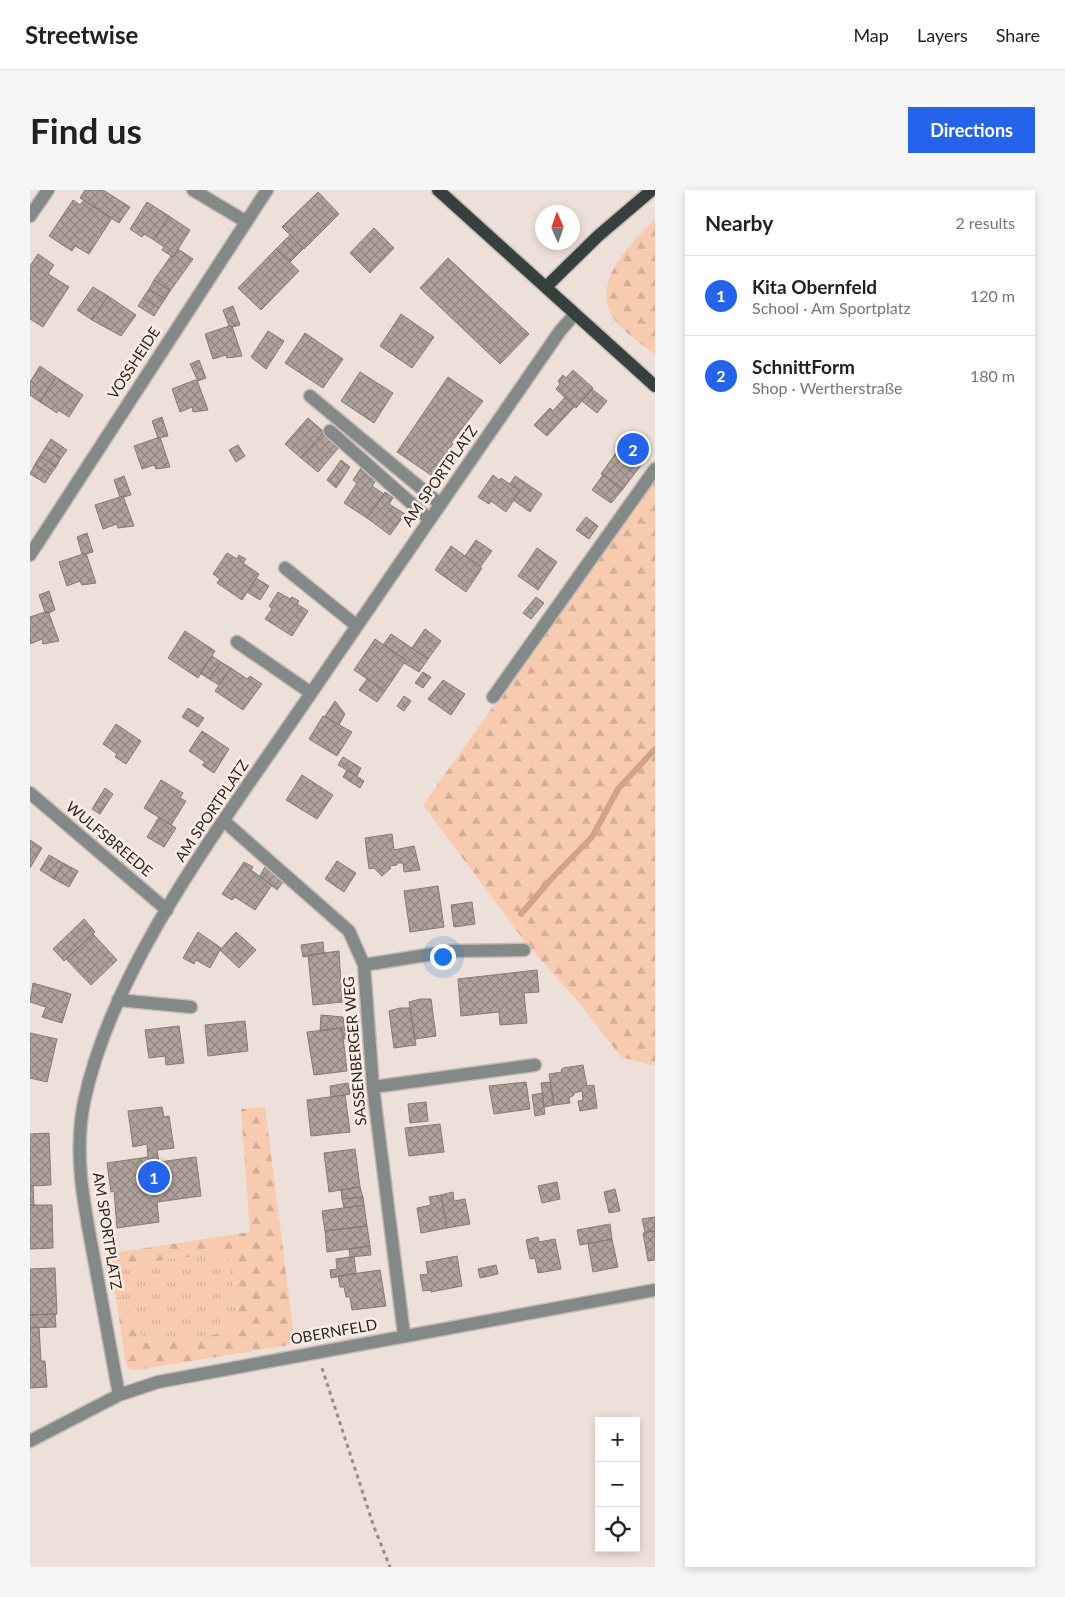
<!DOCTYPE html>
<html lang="en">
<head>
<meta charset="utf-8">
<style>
	body { margin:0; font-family:Lato,sans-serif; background:#f6f6f6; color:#202124 }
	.controls { position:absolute; right:15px; bottom:15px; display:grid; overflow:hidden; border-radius:0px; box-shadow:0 2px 8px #0003 }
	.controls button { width:45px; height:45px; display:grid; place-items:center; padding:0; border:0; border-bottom:1px solid #e0e0e0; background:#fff; color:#202124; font:25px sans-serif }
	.compass { position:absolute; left:505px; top:15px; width:45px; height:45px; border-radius:50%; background:#fff; box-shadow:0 2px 8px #0003; rotate:358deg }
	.you { position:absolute; left:412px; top:766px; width:18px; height:18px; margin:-12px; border:4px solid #fff; border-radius:50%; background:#1a73e8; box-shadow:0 0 0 8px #1a73e833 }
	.badge { display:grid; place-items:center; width:32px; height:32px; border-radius:50%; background:#2563eb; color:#fff; font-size:16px; font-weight:700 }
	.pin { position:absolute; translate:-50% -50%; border:2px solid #fff; box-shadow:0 1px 5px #0006 }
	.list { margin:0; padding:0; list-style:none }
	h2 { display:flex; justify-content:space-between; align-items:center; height:65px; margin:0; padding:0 20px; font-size:21px }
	h2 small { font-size:16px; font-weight:400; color:#757577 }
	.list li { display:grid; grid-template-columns:32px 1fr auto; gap:15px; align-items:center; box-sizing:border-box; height:80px; padding:0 20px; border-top:1px solid #e0e0e0 }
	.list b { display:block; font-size:19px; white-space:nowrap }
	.list p { margin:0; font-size:16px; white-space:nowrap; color:#757577 }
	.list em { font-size:16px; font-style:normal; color:#757577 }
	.icon { flex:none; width:28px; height:28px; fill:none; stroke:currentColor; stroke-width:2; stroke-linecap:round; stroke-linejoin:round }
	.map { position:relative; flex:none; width:625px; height:1377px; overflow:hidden; border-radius:0px }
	header { display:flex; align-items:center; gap:30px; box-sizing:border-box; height:70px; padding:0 25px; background:#fff; border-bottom:1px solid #e0e0e0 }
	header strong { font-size:24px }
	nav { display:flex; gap:28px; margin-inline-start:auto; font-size:18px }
	.intro { display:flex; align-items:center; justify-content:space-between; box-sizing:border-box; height:120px; padding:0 30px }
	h1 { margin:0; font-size:35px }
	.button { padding:12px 22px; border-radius:0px; background:#2563eb; color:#fff; font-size:18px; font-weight:700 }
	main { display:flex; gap:30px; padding:0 30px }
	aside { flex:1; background:#fff; border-radius:0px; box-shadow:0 2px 8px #0003 }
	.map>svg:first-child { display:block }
</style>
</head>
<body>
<header>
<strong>Streetwise</strong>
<nav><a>Map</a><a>Layers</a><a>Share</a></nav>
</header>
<div class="intro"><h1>Find us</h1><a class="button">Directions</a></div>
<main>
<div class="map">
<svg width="625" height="1377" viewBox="0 0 625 1377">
	<defs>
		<pattern id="grass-tufts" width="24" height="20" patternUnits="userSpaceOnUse" patternTransform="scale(1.25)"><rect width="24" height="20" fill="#f8cab0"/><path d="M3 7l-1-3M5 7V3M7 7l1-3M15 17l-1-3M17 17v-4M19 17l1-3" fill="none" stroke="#d5ad97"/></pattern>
		<pattern id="forest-firs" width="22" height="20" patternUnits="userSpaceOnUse" patternTransform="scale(1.25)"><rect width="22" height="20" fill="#f8cab0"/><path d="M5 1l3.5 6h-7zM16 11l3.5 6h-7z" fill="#d5ad97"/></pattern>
		<pattern id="building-cross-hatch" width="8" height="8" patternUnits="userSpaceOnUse" patternTransform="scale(1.25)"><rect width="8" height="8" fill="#afa29b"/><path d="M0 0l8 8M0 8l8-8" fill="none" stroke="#8f847e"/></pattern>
	</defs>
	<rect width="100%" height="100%" fill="#ede0d8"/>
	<!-- grass -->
	<path fill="url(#grass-tufts)" d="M197 1061 211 1141 116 1153 93 1108H86L80 1077Z"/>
	<!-- forest -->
	<path fill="url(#forest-firs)" d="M625 29V165C614 155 592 141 584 129 559 91 602 53 625 29Z
		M625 290V876L591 867 550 814 496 753 393 615Z
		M235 917 265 1154 107 1180 99 1179 96 1174 86 1108H93L116 1153 211 1141 197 1062 80 1077 77 1064 220 1042 211 919Z"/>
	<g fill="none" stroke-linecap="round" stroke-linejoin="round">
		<!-- stream -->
		<path stroke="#d2a387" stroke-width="6" d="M491 724 523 687 562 647 588 599 625 559"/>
	</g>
	<!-- building -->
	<path fill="url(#building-cross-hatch)" stroke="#867a73" d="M55 0H73L100 17 89 33 50 8Z
		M288 2 309 24 274 59 252 37Z
		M43 10 50 15 54 10 82 28 59 64 45 56 42 61 19 46Z
		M117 12 139 26 124 50 114 44 112 47 100 39Z
		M139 26 160 40 143 67 132 60 134 57 124 50Z
		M344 38 364 58 340 83 320 63Z
		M260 45 273 59 267 65 253 52Z
		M253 52 267 65 260 72 246 59Z
		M148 59 163 69 140 101 124 90 141 66 143 67Z
		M246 59 269 81 231 120 208 98Z
		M8 64 24 75 18 84 39 97 13 137 0 129V76Z
		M418 68 499 144 470 174 390 98Z
		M124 90 140 101 135 109 119 99Z
		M63 97 78 106 62 130 47 120Z
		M119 99 135 109 129 118 113 108Z
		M78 106 106 125 91 146 62 130Z
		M113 108 129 118 124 126 108 116Z
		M203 116 210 135 202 137 199 136 193 120Z
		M371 124 404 147 382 178 350 156Z
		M199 136H202L212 166 197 168 196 165 183 169 175 144Z
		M238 141 254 151 236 179 221 167Z
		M275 143 313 169 293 198 255 173Z
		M169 170 176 188 168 191 160 174Z
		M10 176 26 187 10 212 0 205V192Z
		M543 180 563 198 546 218 526 199 530 194 528 191 533 185 536 188Z
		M330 182 363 203 344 233 311 211Z
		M26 187 53 205 39 227 28 220 27 223 10 212Z
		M418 187 453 211 421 253 423 254 401 285 367 262Z
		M165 190H167L178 220 163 222 162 217 150 222 142 199Z
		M562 199 577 211 567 223 552 211Z
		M535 207 545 216 517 246 504 235 520 218 523 221Z
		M132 227 138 246 128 248 122 231Z
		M278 228 294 242 271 268 255 254Z
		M294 242 310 256 288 282 271 268Z
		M593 246 617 263 609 274 602 270 605 266 599 262 597 266 585 258Z
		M130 247 140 277 126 279 124 275 112 279 104 256Z
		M21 249 37 260 31 268 15 258Z
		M208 255 215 266 206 272 199 260Z
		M15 258 31 268 26 277 10 266Z
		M588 260 597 266 599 262 605 266 602 270 611 275 593 299 571 284Z
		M10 266 26 277 20 285 5 274Z
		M311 270 320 277 306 298 297 290Z
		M5 274 20 285 15 293 0 284Z
		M331 278 347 289 342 296 354 304 337 328 314 313 327 293 323 290Z
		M463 285 469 290 471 288 490 301 476 322 461 311 459 314 448 307Z
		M573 285 593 299 581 313 562 300Z
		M94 286 101 305 94 307H90L84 290Z
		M485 286 512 304 500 322 483 310 490 301 480 294Z
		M355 302 363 308 359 314 375 324 360 345 337 328Z
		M93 306 104 336 88 338 87 334 73 339 65 315Z
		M556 327 568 336 559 349 546 340Z
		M57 343 63 362 56 364H52L47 347Z
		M446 350 462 361 451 376 435 366Z
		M421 356 452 378 436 402 405 380Z
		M507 358 527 372 508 400 488 386Z
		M56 363 66 393 52 395 50 391 37 396 29 372Z
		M197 363 207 369 209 365 216 369 213 373 229 384 212 410 187 393 190 389 183 384Z
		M226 388 239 396 230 410 217 402Z
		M19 401 25 420 19 423 15 422 9 405Z
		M248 402 260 409 262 407 269 411 267 414 278 421 262 446 235 429 242 419 239 416Z
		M506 407 514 413 501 429 493 423Z
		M18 421 29 451 13 454 12 449 0 454V427Z
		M395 439 411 451 398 469 382 458Z
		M155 441 185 461 168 488 138 468Z
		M361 444 398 469 389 482 374 473 376 470 353 455Z
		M345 449 376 470 355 501 324 480Z
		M182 466 191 472 179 489 170 483Z
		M191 472 201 478 189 495 179 489Z
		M201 478 217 489 220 486 232 494 213 520 185 501Z
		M393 482 401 487 393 498 385 493Z
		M337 489 355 501 347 512 329 500Z
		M413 490 435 504 421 525 398 509Z
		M374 506 381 511 374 521 367 516Z
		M305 511 315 524 309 535 295 526Z
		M158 518 174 528 168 537 152 527Z
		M293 526 322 542 307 566 279 549Z
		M86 534 111 551 96 574 85 567 87 564 73 554Z
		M172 541 199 559 184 583 172 575 175 572 159 561Z
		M313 567 331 578 327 586 308 575Z
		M317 580 334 591 330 598 313 587Z
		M272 585 303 605 287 629 256 610Z
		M131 590 153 603 150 608 156 611 141 635 114 618Z
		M75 598 83 604 70 624 62 619Z
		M129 627 146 638 134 657 117 647Z
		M362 644 364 660 384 656 390 680 374 682 373 673H366L367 675 359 676 361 678 352 686 344 678 339 679 335 648Z
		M0 650 12 658 0 678Z
		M19 665 33 673 24 689 10 680Z
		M307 671 326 683 314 702 295 689Z
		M214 672 223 677 221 680 242 695 225 720 205 707 202 710 192 704Z
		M33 673 48 681 39 697 24 689Z
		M235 677 253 692 247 700 230 686Z
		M408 696 414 737 380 742 374 701Z
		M442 712 445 734 424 737 421 715Z
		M54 729 65 742 34 771 23 759Z
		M168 742 191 758 180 778 166 770 164 774 153 768Z
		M206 742 226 760 209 778 190 760Z
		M63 744 87 770 61 795 36 769Z
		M293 752 294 763 273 767 271 755Z
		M309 761 312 812 283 815 278 765Z
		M507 780 509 802 494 803 497 833 470 835 469 822 431 826 428 789Z
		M3 793 41 804 32 833 12 827 16 817 0 812Z
		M390 809H401L406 846 385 849 379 812Z
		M370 818H380L386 855 364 858 359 821Z
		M291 825 313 827 316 849H313L312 838 290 841Z
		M215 831 218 861 178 866 175 835Z
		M149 836 154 873 136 875 135 866 119 868 115 840Z
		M312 838 317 881 284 885 277 842Z
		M0 843 27 849 17 892 0 888Z
		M553 875 557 896 564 895 567 918 550 921 548 911 553 910 552 901 544 903V905L539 908 540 913 524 915 519 884 532 882 531 880 533 878Z
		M496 892 500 919 464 924 459 896Z
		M520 892 524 915 514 917 511 893Z
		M318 893 320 904 301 907 300 896Z
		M512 903 515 924 505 926 502 905Z
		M315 905 320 942 281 946 277 910Z
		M396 912 398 931 380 933 378 914Z
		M132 917 134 927 139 926 144 958 127 960 129 972 166 967 171 1006 127 1012 129 1032 87 1038 84 1001 81 1002 77 973 118 967 117 954 103 957 98 921Z
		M410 934 414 962 379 966 375 938Z
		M19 943 21 995 0 996V944Z
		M325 959 330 997 299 1002 294 963Z
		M527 992 530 1009 512 1013 508 996Z
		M0 996H3L4 1015H0Z
		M330 997 333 1007 312 1009 311 1000Z
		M585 999 590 1021 579 1023 574 1002Z
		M423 1002 424 1011 435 1009 440 1034 417 1038 411 1005Z
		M411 1005 417 1038 391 1043 387 1018 401 1015 399 1007Z
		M333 1007 334 1015 314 1018 312 1009Z
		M0 1015H22L23 1058 0 1059Z
		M334 1015 337 1036 295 1041 292 1021Z
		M625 1027V1041L615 1042 612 1029Z
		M580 1034 582 1049 550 1055 547 1040Z
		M337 1036 340 1056 297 1062 295 1041Z
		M625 1041V1070L618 1071 613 1043Z
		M508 1047 509 1052 525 1049 531 1079 508 1083 505 1068 500 1069 496 1050Z
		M582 1049 588 1077 563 1082 558 1054Z
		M340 1056 341 1065 320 1067 319 1059Z
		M427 1066 432 1096 401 1102V1100L393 1101 390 1085 398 1084 396 1072Z
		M320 1067H324L326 1083 301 1088 300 1080 307 1079 306 1069Z
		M466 1075 468 1084 450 1088 448 1079Z
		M25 1078 27 1124 0 1125V1079Z
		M350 1080 356 1116 322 1120 320 1107H316L314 1097H310L308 1086Z
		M25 1124 26 1137 0 1138V1125Z
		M9 1137 11 1171H15L17 1197 0 1198V1138Z"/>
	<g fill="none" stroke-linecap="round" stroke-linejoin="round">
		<defs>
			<path id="minor" d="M163 0 215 31
				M0 26 18 0
				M280 206 410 314
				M300 241 399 329
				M0 365 237 0
				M255 378 327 436
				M207 452 281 503
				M463 507 625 279
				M0 603 137 720
				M194 631 319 741 334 775 343 897 374 1145
				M334 775 421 761 494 760
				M88 810 161 817
				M343 897 505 875
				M89 1205C81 1162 73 1118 65 1074 55 1020 43 967 54 912 82 779 186 642 262 531 351 401 440 270 530 141L545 124
				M0 1251 89 1205 128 1192 625 1100"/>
			<path id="major" d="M408 0 625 196
				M516 97 568 46 622 0"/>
		</defs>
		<!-- minor casing -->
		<use href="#minor" stroke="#c6bbb4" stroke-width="15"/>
		<!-- major casing -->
		<use href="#major" stroke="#c6bbb4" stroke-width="15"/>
		<!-- path -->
		<path stroke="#968d87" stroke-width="3" stroke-dasharray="4 4" stroke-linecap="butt" d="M292 1178 344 1337 360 1377"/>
		<!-- minor -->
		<use href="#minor" stroke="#828987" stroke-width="12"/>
		<!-- major -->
		<use href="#major" stroke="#36413e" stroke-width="12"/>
	</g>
	<g text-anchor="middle" stroke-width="5" stroke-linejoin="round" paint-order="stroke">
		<!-- street labels -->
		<g font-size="15" fill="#2b2623" stroke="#fbede5">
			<text transform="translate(104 173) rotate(-57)" y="5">VOSSHEIDE</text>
			<text transform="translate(410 286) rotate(-55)" y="5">AM SPORTPLATZ</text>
			<text transform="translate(182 621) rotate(-56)" y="5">AM SPORTPLATZ</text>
			<text transform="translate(79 649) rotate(40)" y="5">WULFSBREEDE</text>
			<text transform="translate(325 861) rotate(-95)" y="5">SASSENBERGER WEG</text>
			<text transform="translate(77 1041) rotate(81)" y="5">AM SPORTPLATZ</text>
			<text transform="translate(304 1142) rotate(-10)" y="5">OBERNFELD</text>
		</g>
	</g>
</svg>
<div class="controls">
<button>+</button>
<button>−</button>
<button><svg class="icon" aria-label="locate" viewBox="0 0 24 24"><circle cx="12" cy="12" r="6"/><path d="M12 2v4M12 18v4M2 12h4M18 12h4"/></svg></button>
</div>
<svg class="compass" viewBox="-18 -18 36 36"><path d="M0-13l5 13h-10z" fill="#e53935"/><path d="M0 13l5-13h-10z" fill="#757577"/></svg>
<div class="you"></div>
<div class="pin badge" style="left:124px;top:987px">1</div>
<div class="pin badge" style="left:603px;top:259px">2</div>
</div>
<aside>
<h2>Nearby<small>2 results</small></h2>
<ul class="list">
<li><span class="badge">1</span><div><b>Kita Obernfeld</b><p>School · Am Sportplatz</p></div><em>120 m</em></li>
<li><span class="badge">2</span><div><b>SchnittForm</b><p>Shop · Wertherstraße</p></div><em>180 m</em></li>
</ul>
</aside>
</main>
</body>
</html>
